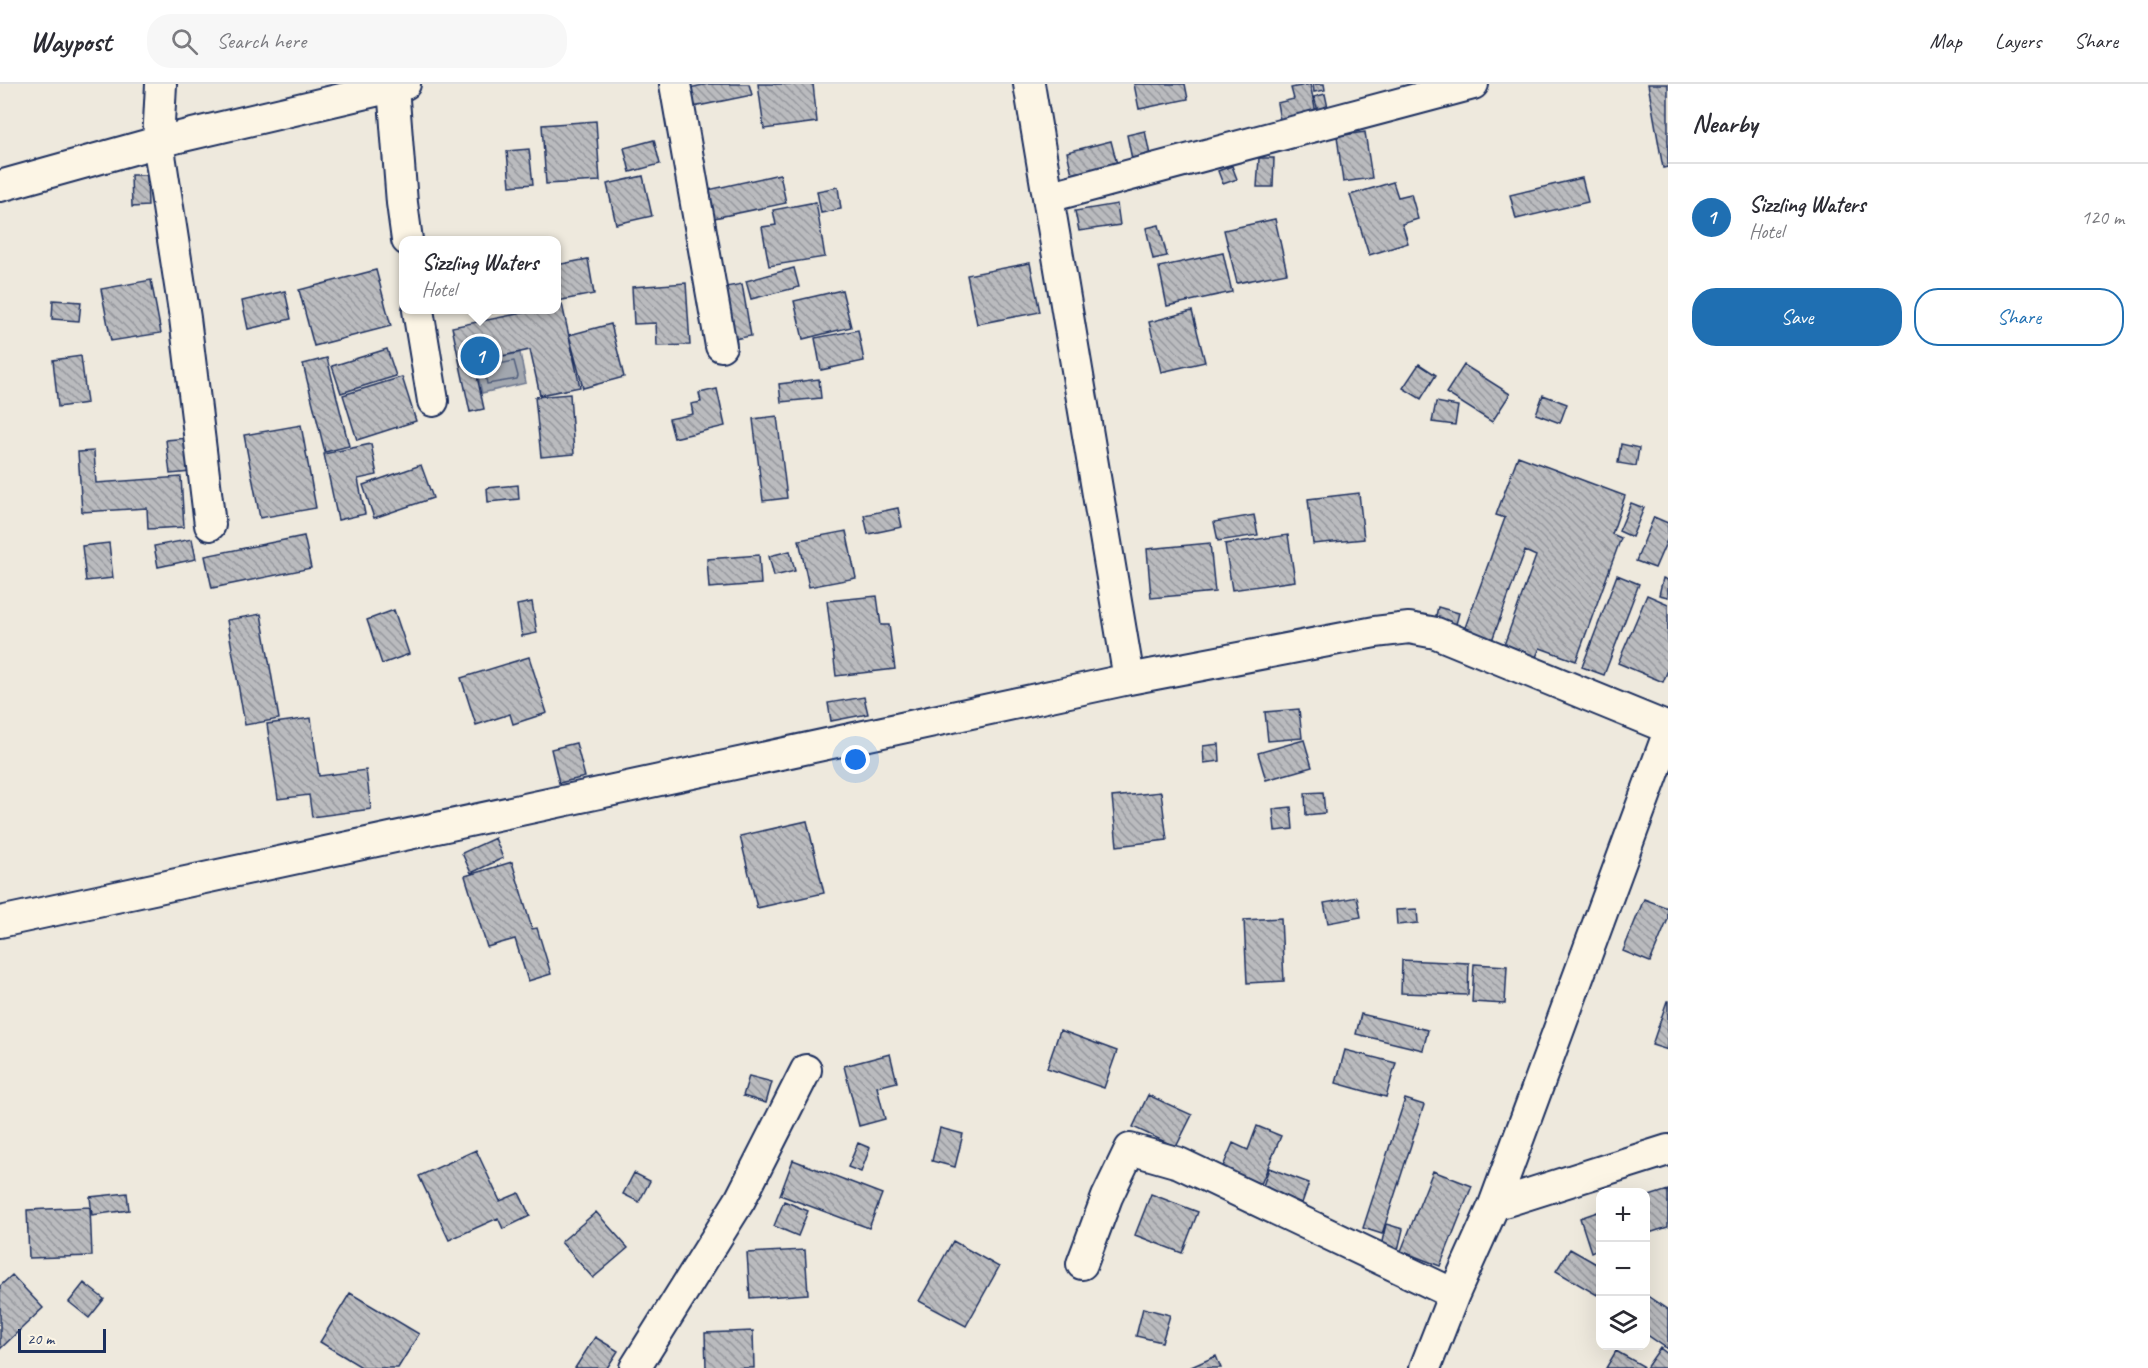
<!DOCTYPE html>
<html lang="en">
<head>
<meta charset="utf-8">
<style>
	body { margin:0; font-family:Caveat,sans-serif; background:#f7f7f7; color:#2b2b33 }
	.controls { position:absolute; right:18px; bottom:18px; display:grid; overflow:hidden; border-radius:12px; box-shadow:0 6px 24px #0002 }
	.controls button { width:54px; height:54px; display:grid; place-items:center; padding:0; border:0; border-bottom:2px solid #e1e1e2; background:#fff; color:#2b2b33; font:30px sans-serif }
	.scale { position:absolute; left:18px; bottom:15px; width:88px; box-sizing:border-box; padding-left:6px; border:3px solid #1b2f5e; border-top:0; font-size:16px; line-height:21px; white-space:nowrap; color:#1b2f5e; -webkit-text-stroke:4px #fcf5e5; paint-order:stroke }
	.you { position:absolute; left:856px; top:676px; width:21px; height:21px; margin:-15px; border:4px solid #fff; border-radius:50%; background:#1a73e8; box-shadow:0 0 0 9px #1a73e833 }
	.badge { display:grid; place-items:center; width:39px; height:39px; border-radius:50%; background:#1f6fb2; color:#fff; font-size:20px; font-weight:700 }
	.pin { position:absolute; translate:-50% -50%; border:3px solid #fff; box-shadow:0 2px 6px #0006 }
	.popup { position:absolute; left:399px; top:152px; width:162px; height:78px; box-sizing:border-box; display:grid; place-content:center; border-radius:12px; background:#fff; filter:drop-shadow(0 2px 4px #0005); font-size:20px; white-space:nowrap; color:#7c7c81 }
	.popup b { font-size:22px; color:#2b2b33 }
	.popup::after { content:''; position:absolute; left:50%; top:100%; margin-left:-12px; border:12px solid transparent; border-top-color:#fff }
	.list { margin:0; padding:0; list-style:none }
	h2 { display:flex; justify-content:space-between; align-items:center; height:78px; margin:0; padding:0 24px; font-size:26px }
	h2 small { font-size:20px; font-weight:400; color:#7c7c81 }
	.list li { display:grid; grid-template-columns:39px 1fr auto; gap:18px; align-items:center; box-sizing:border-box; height:108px; padding:0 24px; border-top:2px solid #e1e1e2 }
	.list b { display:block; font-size:22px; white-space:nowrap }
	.list p { margin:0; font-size:20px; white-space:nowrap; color:#7c7c81 }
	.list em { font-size:20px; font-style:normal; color:#7c7c81 }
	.actions { display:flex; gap:12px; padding:18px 24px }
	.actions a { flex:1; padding:14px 0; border:2px solid #1f6fb2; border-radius:24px; text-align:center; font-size:21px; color:#1f6fb2 }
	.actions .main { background:#1f6fb2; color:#fff }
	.icon { flex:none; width:33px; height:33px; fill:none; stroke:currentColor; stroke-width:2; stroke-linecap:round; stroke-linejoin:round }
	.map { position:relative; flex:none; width:1668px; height:1284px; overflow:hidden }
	header { display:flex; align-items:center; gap:36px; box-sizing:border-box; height:84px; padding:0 30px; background:#fff; border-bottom:2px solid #e1e1e2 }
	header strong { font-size:28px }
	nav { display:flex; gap:33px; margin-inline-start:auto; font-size:21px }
	.search { width:420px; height:54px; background:#f7f7f7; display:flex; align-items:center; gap:15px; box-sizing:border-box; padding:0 21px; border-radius:24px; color:#7c7c81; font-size:22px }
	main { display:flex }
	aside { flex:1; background:#fff }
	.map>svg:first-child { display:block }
</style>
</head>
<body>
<header>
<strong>Waypost</strong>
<div class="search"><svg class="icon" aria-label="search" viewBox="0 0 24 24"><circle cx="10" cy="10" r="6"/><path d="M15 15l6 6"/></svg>Search here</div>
<nav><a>Map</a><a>Layers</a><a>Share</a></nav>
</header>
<main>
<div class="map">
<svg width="1668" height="1284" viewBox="0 0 1668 1284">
	<defs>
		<pattern id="building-back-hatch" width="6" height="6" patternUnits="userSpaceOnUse" patternTransform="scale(1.5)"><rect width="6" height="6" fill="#babbbe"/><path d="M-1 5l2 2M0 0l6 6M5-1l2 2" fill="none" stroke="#96989e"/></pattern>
	</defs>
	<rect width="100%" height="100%" fill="#eee9dd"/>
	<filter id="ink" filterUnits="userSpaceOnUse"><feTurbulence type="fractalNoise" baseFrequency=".0167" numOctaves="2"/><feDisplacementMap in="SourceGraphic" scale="12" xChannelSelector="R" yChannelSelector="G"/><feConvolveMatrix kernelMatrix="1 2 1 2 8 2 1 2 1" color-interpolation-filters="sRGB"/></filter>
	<g filter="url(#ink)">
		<!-- water -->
		<path fill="#a2a7af" stroke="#6c778f" stroke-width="1.5" d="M520 269 526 299 482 309 475 278Z"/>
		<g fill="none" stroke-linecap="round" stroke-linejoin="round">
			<!-- shore -->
			<path stroke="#515f7e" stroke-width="1.5" d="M514 277 518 292 517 295 487 300 484 283Z"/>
		</g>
		<!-- building -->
		<path fill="url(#building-back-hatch)" stroke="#1b2f5e" stroke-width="1.5" d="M708 0H749L752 11 693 23 689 4Z
			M758 0H813L817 38 764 45Z
			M1134 0H1185L1188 15 1139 25Z
			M1310 0 1316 29 1280 36 1277 19 1294 15 1291 4Z
			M1313 0H1324L1325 6 1314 8Z
			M1648 0H1668V83L1663 84Z
			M1325 10 1328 24 1318 27 1314 13Z
			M596 37 600 97 546 100 542 41Z
			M1145 47 1151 76 1133 80 1127 51Z
			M1365 48 1372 94 1343 98 1337 52Z
			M654 56 660 80 630 88 624 64Z
			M1111 57 1117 80 1072 90 1067 68Z
			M529 65 533 100 510 102 507 67Z
			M1259 74H1274L1273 103H1257Z
			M1232 82 1237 95 1223 100 1218 87Z
			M780 90 786 119 714 134 708 106Z
			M131 91H147L148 122 132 123Z
			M643 92 652 132 616 140 607 100Z
			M1582 94 1588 118 1516 135 1510 111Z
			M1393 98 1398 113 1411 110 1418 135 1402 140 1408 159 1369 171 1350 111Z
			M838 103 841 125 821 129 817 107Z
			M816 118 825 173 769 182 762 143 776 141 773 126Z
			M1117 120 1120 141 1079 147 1075 127Z
			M1275 135 1287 189 1237 199 1224 146Z
			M1159 141 1167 172 1153 175 1146 144Z
			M1223 169 1232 208 1167 222 1159 183Z
			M588 175 594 210 557 217 556 181Z
			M1030 179 1040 228 977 240 967 191Z
			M794 184 799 203 751 215 746 197Z
			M376 186 391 242 314 262 299 206Z
			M151 196 161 249 111 257 101 205Z
			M686 199 690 261 657 262 656 239 634 240 632 203Z
			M742 200 751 252 729 256 720 204Z
			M842 206 851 243 803 255 794 217Z
			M285 207 291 235 248 245 242 217Z
			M53 216 81 218 79 237 52 235Z
			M562 220 580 303 540 311 530 266 474 278 484 325 470 328 452 243 537 226H556V221Z
			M1192 227 1205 278 1161 288 1149 238Z
			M611 240 624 293 583 304 569 251Z
			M858 246 864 277 821 286 815 254Z
			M387 265 396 292 341 309 332 282Z
			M81 272 87 319 58 323 53 276Z
			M327 274 349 362 325 368 303 280Z
			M1419 280 1436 291 1421 315 1403 304Z
			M1464 281 1510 310 1492 338 1446 309Z
			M402 293 416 337 357 356 343 311Z
			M819 295 821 314 781 318 779 300Z
			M717 305 725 342 674 354 669 335 693 330 691 320 701 318 699 309Z
			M570 310 574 370 541 373 535 313Z
			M1543 311 1567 320 1560 339 1536 330Z
			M1436 318 1458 322 1455 341 1432 338Z
			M777 332 787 414 763 417 753 335Z
			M301 341 316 424 260 434 244 351Z
			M188 354 191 388 170 390 166 356Z
			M371 360 377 391 358 395 365 430 338 436 324 370Z
			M1621 360 1639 364 1636 382 1618 379Z
			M94 367 96 399 181 393 184 443 148 445 147 424 82 428 78 368Z
			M1518 372 1625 412 1612 450 1621 454 1576 577 1540 564 1536 573 1504 561 1536 472 1525 467 1491 559 1463 549 1505 434 1496 431Z
			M421 381 433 414 374 434 363 401Z
			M518 401 519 415 488 418 487 404Z
			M1359 409 1364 455 1313 460 1308 415Z
			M1631 419 1644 424 1632 453 1619 447Z
			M898 424 902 443 868 450 864 431Z
			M1254 431 1258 451 1218 457 1214 438Z
			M1654 433 1668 439V454L1655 484 1636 477Z
			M846 447 856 494 809 503 799 456Z
			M1288 451 1295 497 1232 506 1225 460Z
			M304 452 311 484 212 504 205 472Z
			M192 455 196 475 158 483 154 462Z
			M109 459 113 494 86 497 82 462Z
			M1210 459 1215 508 1151 514 1147 465Z
			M790 467 795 487 774 492 769 472Z
			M759 471 761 500 709 504 707 475Z
			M1617 491 1639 500 1604 591 1582 583Z
			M1663 494 1668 496V513L1659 511Z
			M1647 511 1668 520V586L1663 598 1618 579Z
			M877 512 881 541H889L895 585 836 592 827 517Z
			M532 518 537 549 522 552 517 521Z
			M1438 523 1459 529 1455 544 1434 540Z
			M394 526 409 570 382 580 367 536Z
			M261 530 279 635 245 641 227 536Z
			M529 573 547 629 513 640 510 630 476 641 461 594Z
			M864 613 868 630 831 637 828 619Z
			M1299 625 1302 654 1268 657 1265 628Z
			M311 634 319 692 366 686 371 725 312 733 309 711 278 715 267 640Z
			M1304 656 1312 683 1266 696 1258 669Z
			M576 659 585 693 559 699 551 665Z
			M1219 660 1220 677 1204 679 1203 662Z
			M1161 708 1167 756 1117 762 1112 713Z
			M1323 708 1325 729 1306 731 1305 709Z
			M1291 723 1293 745 1275 747 1273 725Z
			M807 737 824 809 757 824 740 752Z
			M495 754 503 774 471 789 462 769Z
			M512 778 532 845 537 844 551 890 528 897 515 855 487 863 465 792Z
			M1357 813 1361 833 1328 839 1324 819Z
			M1644 815 1668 824V835L1650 878 1623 867Z
			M1417 825 1418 839 1397 841 1396 826Z
			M1281 834 1284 897 1247 899 1244 836Z
			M1402 876 1469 879 1468 911 1401 909Z
			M1474 880 1507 882 1505 920 1472 918Z
			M1667 917H1668V966L1652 961Z
			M1361 930 1428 946 1423 966 1356 950Z
			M1060 946 1117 967 1104 1004 1047 984Z
			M1345 966 1396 979 1386 1013 1336 999Z
			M890 970 897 998 877 1003 885 1035 859 1042 844 982Z
			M749 992 772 998 766 1019 743 1012Z
			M1148 1011 1192 1031 1176 1063 1133 1043Z
			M1405 1015 1424 1021 1382 1150 1363 1144Z
			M1257 1042 1281 1052 1261 1100 1222 1085 1233 1059 1248 1066Z
			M940 1044 963 1050 955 1083 932 1077Z
			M858 1059 870 1064 861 1088 848 1083Z
			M476 1066 500 1117 519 1109 530 1132 503 1145 498 1134 449 1156 419 1092Z
			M793 1076 882 1110 869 1144 780 1111Z
			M1269 1084 1309 1099 1302 1119 1262 1105Z
			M1433 1087 1472 1102 1440 1182 1401 1167Z
			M634 1089 650 1097 639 1118 623 1110Z
			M1668 1106V1143L1646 1150V1113Z
			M127 1109 129 1126 92 1131 90 1113Z
			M1151 1110 1198 1128 1182 1169 1135 1151Z
			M784 1117 808 1127 798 1152 774 1142Z
			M90 1123 92 1172 29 1174 27 1126Z
			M1600 1127V1164L1591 1168 1580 1134Z
			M596 1128 628 1164 593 1194 561 1158Z
			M1386 1140 1403 1145 1398 1166 1381 1162Z
			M953 1157 999 1183 966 1242 919 1217Z
			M1570 1165 1600 1182V1205L1597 1211 1556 1187Z
			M805 1166 808 1210 750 1214 747 1169Z
			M12 1191 43 1224 0 1265V1202Z
			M84 1199 104 1215 89 1234 69 1218Z
			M350 1209 419 1250 398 1284H363L320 1258Z
			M1646 1211 1668 1226V1265L1646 1250Z
			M1143 1224 1170 1231 1162 1258 1136 1252Z
			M753 1247 754 1284H706L705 1249Z
			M595 1253 618 1267 607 1284H575Z
			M1660 1264 1668 1270V1284H1646Z
			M1616 1267 1643 1282 1642 1284H1606Z
			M1216 1272 1221 1284H1189Z"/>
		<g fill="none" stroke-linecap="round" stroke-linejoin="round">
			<defs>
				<path id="minor" d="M161 0 158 58 185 234 210 441
					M675 0 721 262
					M1029 0 1129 595
					M393 3 402 119 407 156
					M0 102 158 58 405 0
					M1048 113 1473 0
					M418 226 433 317
					M0 838 1129 595 1375 548 1409 544 1436 549 1668 644
					M1494 1121 1668 1066
					M1082 1180 1107 1113 1130 1065 1179 1079 1454 1210
					M635 1284 740 1116 806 986
					M1425 1284 1454 1210 1494 1121 1668 650"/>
			</defs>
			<!-- minor casing -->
			<use href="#minor" stroke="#1b2f5e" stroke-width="34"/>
			<!-- minor -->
			<use href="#minor" stroke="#fcf5e5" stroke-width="30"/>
		</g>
	</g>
</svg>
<div class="controls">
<button>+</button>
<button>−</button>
<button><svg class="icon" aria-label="layers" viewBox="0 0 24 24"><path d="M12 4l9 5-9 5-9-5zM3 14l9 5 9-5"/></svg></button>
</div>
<div class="scale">20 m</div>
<div class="you"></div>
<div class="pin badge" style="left:480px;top:272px">1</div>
<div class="popup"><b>Sizzling Waters</b>Hotel</div>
</div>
<aside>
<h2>Nearby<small></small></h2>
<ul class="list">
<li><span class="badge">1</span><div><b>Sizzling Waters</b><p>Hotel</p></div><em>120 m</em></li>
</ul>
<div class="actions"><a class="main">Save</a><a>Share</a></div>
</aside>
</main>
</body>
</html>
